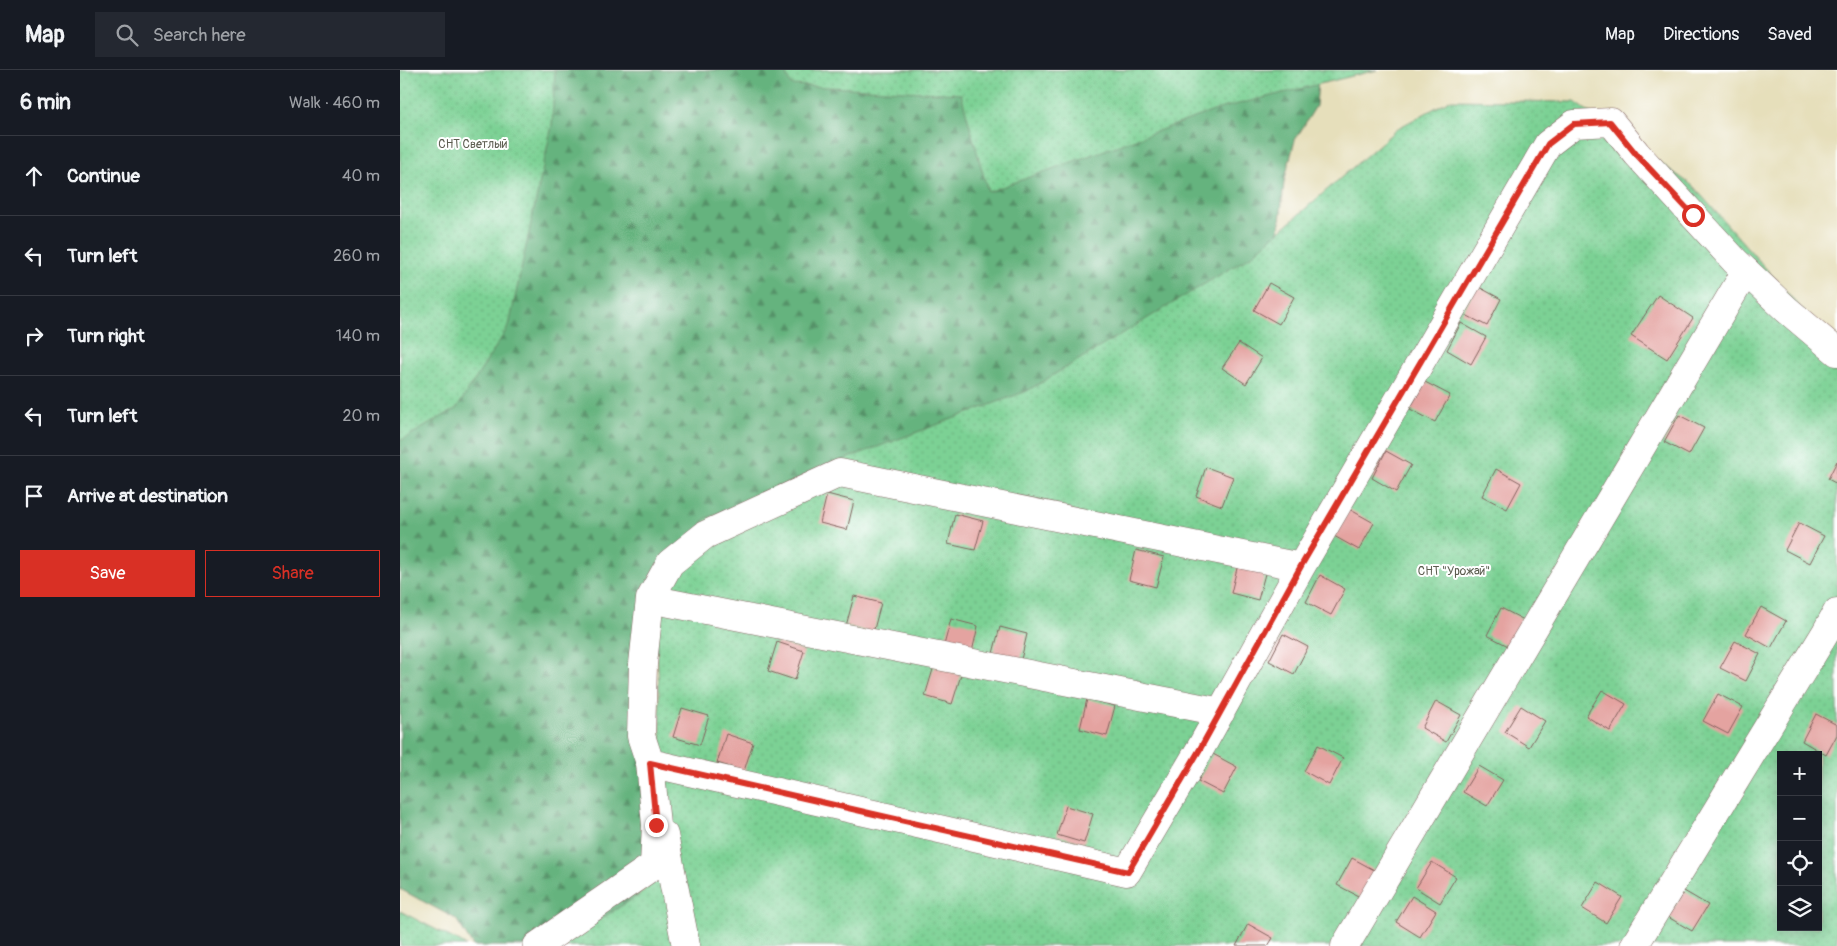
<!DOCTYPE html>
<html lang="en">
<head>
<meta charset="utf-8">
<style>
	body { margin:0; font-family:Pangolin,sans-serif; background:#242831; color:#f1f3f6 }
	.controls { position:absolute; right:15px; bottom:15px; display:grid; overflow:hidden; border-radius:0px; box-shadow:0 2px 12px #0003 }
	.controls button { width:45px; height:45px; display:grid; place-items:center; padding:0; border:0; border-bottom:1px solid #363941; background:#171b24; color:#f1f3f6; font:25px sans-serif }
	.stop { position:absolute; width:15px; height:15px; margin:-11px; border:4px solid #d93025; border-radius:50%; background:#fff }
	.stop.end { background:#d93025; border-color:#fff; box-shadow:0 1px 5px #0008 }
	.list { margin:0; padding:0; list-style:none }
	h2 { display:flex; justify-content:space-between; align-items:center; height:65px; margin:0; padding:0 20px; font-size:21px }
	h2 small { font-size:16px; font-weight:400; color:#9ea1a6 }
	.list li { display:grid; grid-template-columns:32px 1fr auto; gap:15px; align-items:center; box-sizing:border-box; height:80px; padding:0 20px; border-top:1px solid #363941 }
	.list b { display:block; font-size:19px; white-space:nowrap }
	.list em { font-size:16px; font-style:normal; color:#9ea1a6 }
	.actions { display:flex; gap:10px; padding:15px 20px }
	.actions a { flex:1; padding:11px 0; border:1px solid #d93025; border-radius:0px; text-align:center; font-size:18px; color:#d93025 }
	.actions .main { background:#d93025; color:#fff }
	.icon { flex:none; width:28px; height:28px; fill:none; stroke:currentColor; stroke-width:2; stroke-linecap:round; stroke-linejoin:round }
	.map { position:relative; flex:none; width:1437px; height:876px; overflow:hidden }
	header { display:flex; align-items:center; gap:30px; box-sizing:border-box; height:70px; padding:0 25px; background:#171b24; border-bottom:1px solid #363941 }
	header strong { font-size:24px }
	nav { display:flex; gap:28px; margin-inline-start:auto; font-size:18px }
	.search { width:350px; height:45px; background:#242831; display:flex; align-items:center; gap:12px; box-sizing:border-box; padding:0 18px; border-radius:0px; color:#9ea1a6; font-size:19px }
	main { display:flex }
	aside { flex:1; background:#171b24 }
	.map>svg:first-child { display:block }
</style>
</head>
<body>
<header>
<strong>Map</strong>
<div class="search"><svg class="icon" aria-label="search" viewBox="0 0 24 24"><circle cx="10" cy="10" r="6"/><path d="M15 15l6 6"/></svg>Search here</div>
<nav><a>Map</a><a>Directions</a><a>Saved</a></nav>
</header>
<main>
<aside>
<h2>6 min<small>Walk · 460 m</small></h2>
<ul class="list">
<li><svg class="icon" aria-label="ahead" viewBox="0 0 24 24"><path d="M12 20V5M6 11l6-6 6 6"/></svg><div><b>Continue</b></div><em>40 m</em></li>
<li><svg class="icon" aria-label="left" viewBox="0 0 24 24"><path d="M17 20v-9H6M10 6l-5 5 5 5"/></svg><div><b>Turn left</b></div><em>260 m</em></li>
<li><svg class="icon" aria-label="right" viewBox="0 0 24 24"><path d="M7 20v-9h11M14 6l5 5-5 5"/></svg><div><b>Turn right</b></div><em>140 m</em></li>
<li><svg class="icon" aria-label="left" viewBox="0 0 24 24"><path d="M17 20v-9H6M10 6l-5 5 5 5"/></svg><div><b>Turn left</b></div><em>20 m</em></li>
<li><svg class="icon" aria-label="arrive" viewBox="0 0 24 24"><path d="M6 21V4h12l-3 4 3 4H6"/></svg><div><b>Arrive at destination</b></div></li>
</ul>
<div class="actions"><a class="main">Save</a><a>Share</a></div>
</aside>
<div class="map">
<svg width="1437" height="876" viewBox="0 0 1437 876">
	<defs>
		<pattern id="forest-firs" width="22" height="20" patternUnits="userSpaceOnUse" patternTransform="scale(1.25)"><rect width="22" height="20" fill="#65b37e"/><path d="M5 1l3.5 6h-7zM16 11l3.5 6h-7z" fill="#559167"/></pattern>
		<pattern id="park-dots" width="8" height="8" patternUnits="userSpaceOnUse" patternTransform="scale(1.25)"><rect width="8" height="8" fill="#7cd194"/><path d="M2 2h.1M6 6h.1" fill="none" stroke="#6db380" stroke-width="1.8" stroke-linecap="round"/></pattern>
	</defs>
	<rect width="100%" height="100%" fill="#fff"/>
	<filter id="ink" filterUnits="userSpaceOnUse"><feTurbulence type="fractalNoise" baseFrequency=".02" numOctaves="2"/><feDisplacementMap in="SourceGraphic" scale="10" xChannelSelector="R" yChannelSelector="G"/><feConvolveMatrix kernelMatrix="1 2 1 2 8 2 1 2 1" color-interpolation-filters="sRGB"/></filter>
	<filter id="wash" filterUnits="userSpaceOnUse"><feTurbulence type="fractalNoise" baseFrequency=".0096" numOctaves="4" result="noise"/><feDisplacementMap in="SourceGraphic" scale="20" xChannelSelector="R" yChannelSelector="G"/><feGaussianBlur stdDeviation="1.12" result="paint"/><feColorMatrix in="noise" values="0 0 0 0 0 0 0 0 0 0 0 0 0 0 0 0 0 1.4 0 .05"/><feComposite in="paint" operator="in"/></filter>
	<g filter="url(#wash)">
		<rect width="100%" height="100%" fill="#e6dfbb"/>
		<!-- forest -->
		<path fill="url(#forest-firs)" stroke="#586954" d="M112 0H919L916 36 895 70 884 112 879 162 882 203 250 586 254 805 195 876H73L56 849 0 819V308Z"/>
		<!-- park -->
		<path fill="url(#park-dots)" stroke="#637860" fill-rule="evenodd" d="M0 0H155L152 55 109 256 57 338 0 371Z
			M384 0H977L822 38 588 122 561 24 391 15Z
			M1050 30 1175 32 1293 116 1437 279V876H157L239 825 267 799 255 532 305 449 440 391 627 321 851 186 998 58ZM1381 685H1418V857H1381Z
			M0 841 62 873 66 876H0Z"/>
		<g id="blocks">
			<!-- building -->
			<path fill="#e4a3a0" d="M869 213 894 227 879 254 854 240Z
				M1077 216 1101 229 1087 256 1062 243Z
				M1258 225 1293 248 1267 289 1231 266Z
				M1061 253 1086 267 1071 294 1047 280Z
				M839 273 862 288 846 314 822 298Z
				M1025 312 1050 325 1035 352 1010 339Z
				M1279 345 1304 358 1289 385 1264 372Z
				M986 381 1011 395 996 422 972 408Z
				M1437 391V414L1428 409Z
				M806 397 833 407 822 436 796 426Z
				M1096 399 1121 413 1107 439 1082 426Z
				M427 424 454 431 447 460 420 453Z
				M949 439 974 453 959 480 934 466Z
				M555 444 583 451 575 480 548 474Z
				M1399 453 1424 466 1410 493 1385 480Z
				M736 480 764 487 756 517 729 510Z
				M838 494 866 500 858 530 831 523Z
				M920 505 945 519 931 545 906 532Z
				M454 526 481 533 473 563 446 556Z
				M1361 537 1386 551 1371 578 1346 564Z
				M1101 538 1126 551 1112 578 1087 565Z
				M551 549 578 556 571 586 543 579Z
				M600 557 627 564 620 594 592 587Z
				M883 564 908 577 894 604 869 591Z
				M1335 571 1360 584 1346 611 1320 598Z
				M377 572 404 581 395 610 368 601Z
				M534 596 561 605 552 634 525 626Z
				M1202 620 1226 634 1210 661 1186 646Z
				M1318 624 1343 637 1328 664 1303 651Z
				M687 629 715 636 707 666 680 659Z
				M1036 631 1061 645 1046 672 1022 658Z
				M1121 636 1145 651 1129 677 1105 662Z
				M282 638 309 646 300 675 273 667Z
				M1416 644 1437 655V665L1426 685 1402 671Z
				M326 664 353 673 344 701 317 693Z
				M918 675 943 688 929 715 904 701Z
				M813 684 837 697 823 724 798 711Z
				M1079 696 1103 710 1087 736 1063 722Z
				M666 736 693 744 684 773 657 765Z
				M952 788 976 801 962 828 937 815Z
				M1032 792 1056 807 1040 833 1016 818Z
				M1198 812 1222 827 1206 853 1182 838Z
				M1284 821 1308 835 1292 861 1268 847Z
				M1012 826 1036 841 1020 867 996 852Z
				M848 854 873 868 868 876H836Z"/>
		</g>
	</g>
	<g filter="url(#ink)">
		<use href="#blocks" fill-opacity="0" stroke="#81625d" stroke-width="1"/>
		<g fill="none" stroke-linecap="round" stroke-linejoin="round">
			<defs>
				<path id="minor" d="M250 529 243 594 241 666 250 693 727 802 800 679 901 497 1148 74 1174 54 1211 52 1237 84 1335 191 1386 239 1437 282
					M821 642 250 529 270 493 305 465 440 403 901 497
					M264 765 286 876
					M137 876 254 795 256 755 250 693
					M945 876 1346 201
					M1234 876 1426 562 1437 542"/>
			</defs>
			<!-- minor casing -->
			<use href="#minor" stroke="#81625d" stroke-width="29"/>
			<!-- minor -->
			<use href="#minor" stroke="#fff" stroke-width="28"/>
		</g>
	</g>
	<g fill="none" stroke-linecap="round" stroke-linejoin="round" filter="url(#ink)">
		<!-- route -->
		<path stroke="#d93025" stroke-width="6" d="M256 755 250 693 728 802 800 679 901 496 1148 74 1174 54 1210 52 1236 84 1293 145"/>
	</g>
	<g text-anchor="middle" stroke-width="4" stroke-linejoin="round" paint-order="stroke">
		<!-- park labels -->
		<g font-size="12" fill="#5c5d50" stroke="#fff">
			<text x="73" y="78">СНТ Светлый</text>
			<text x="1054" y="505">СНТ "Урожай"</text>
		</g>
	</g>
</svg>
<div class="controls">
<button>+</button>
<button>−</button>
<button><svg class="icon" aria-label="locate" viewBox="0 0 24 24"><circle cx="12" cy="12" r="6"/><path d="M12 2v4M12 18v4M2 12h4M18 12h4"/></svg></button>
<button><svg class="icon" aria-label="layers" viewBox="0 0 24 24"><path d="M12 4l9 5-9 5-9-5zM3 14l9 5 9-5"/></svg></button>
</div>
<div class="stop" style="left:1293px;top:145px"></div>
<div class="stop end" style="left:256px;top:755px"></div>
</div>
</main>
</body>
</html>
